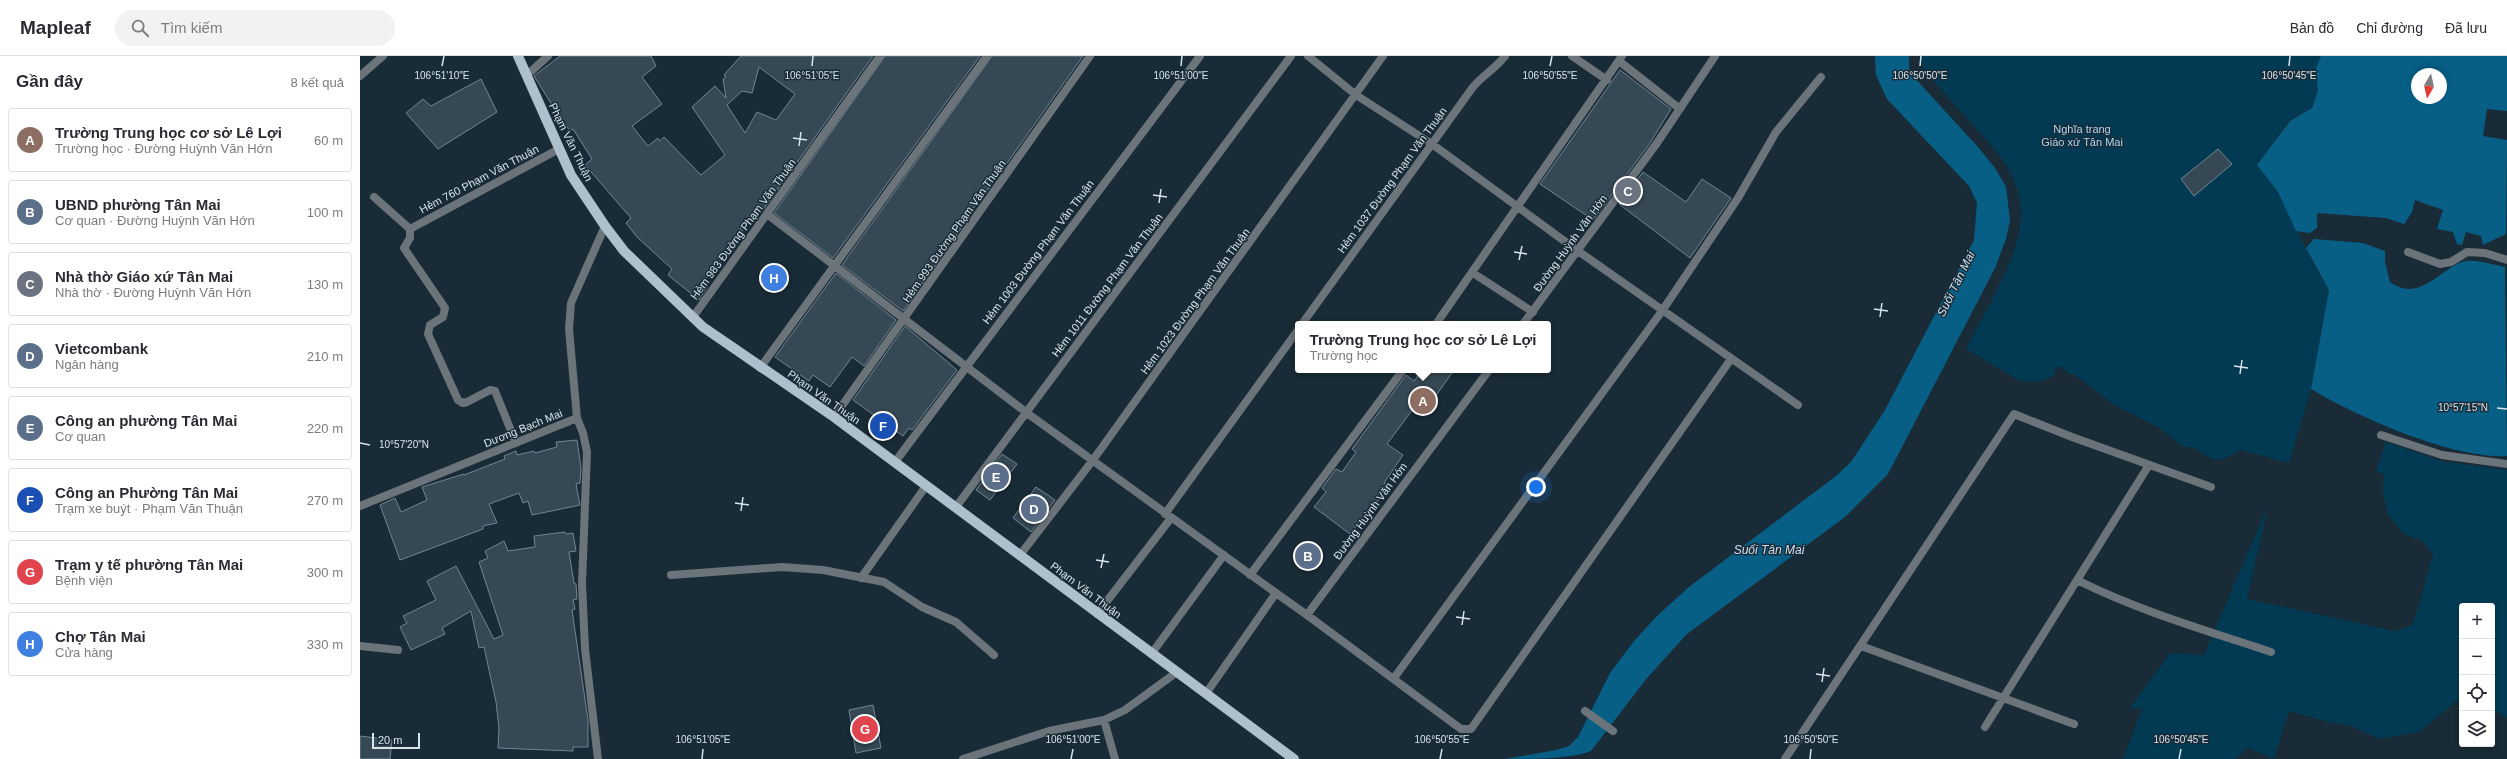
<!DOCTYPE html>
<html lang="vi">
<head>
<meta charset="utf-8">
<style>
	body { margin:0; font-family:Helvetica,sans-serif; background:#f2f2f3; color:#2b2b33 }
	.controls { position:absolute; right:12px; bottom:12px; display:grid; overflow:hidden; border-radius:4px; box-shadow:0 2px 6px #0003 }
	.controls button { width:36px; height:36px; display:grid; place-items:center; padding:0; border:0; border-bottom:1px solid #e1e1e2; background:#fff; color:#2b2b33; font:20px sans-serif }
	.compass { position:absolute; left:2051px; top:12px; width:36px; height:36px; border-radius:50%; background:#fff; box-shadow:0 2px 6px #0003; rotate:189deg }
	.scale { position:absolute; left:12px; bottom:10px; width:48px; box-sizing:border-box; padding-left:4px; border:2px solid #d7e3ea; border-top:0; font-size:11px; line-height:14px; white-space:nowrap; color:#d7e3ea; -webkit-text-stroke:3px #192b36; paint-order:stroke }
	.you { position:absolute; left:1176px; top:431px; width:14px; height:14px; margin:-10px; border:3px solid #fff; border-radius:50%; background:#1a73e8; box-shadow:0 0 0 6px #1a73e833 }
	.badge { display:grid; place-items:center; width:26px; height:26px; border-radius:50%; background:#db2777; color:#fff; font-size:13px; font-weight:700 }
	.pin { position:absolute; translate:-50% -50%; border:2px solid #fff; box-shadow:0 1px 4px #0006 }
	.popup { position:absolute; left:935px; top:265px; width:256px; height:52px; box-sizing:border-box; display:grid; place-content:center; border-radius:4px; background:#fff; filter:drop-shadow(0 1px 3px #0005); font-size:13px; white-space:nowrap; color:#7c7c81 }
	.popup b { font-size:15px; color:#2b2b33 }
	.popup::after { content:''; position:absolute; left:50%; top:100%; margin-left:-8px; border:8px solid transparent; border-top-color:#fff }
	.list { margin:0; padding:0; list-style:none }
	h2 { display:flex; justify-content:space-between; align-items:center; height:52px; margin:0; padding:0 16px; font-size:17px }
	h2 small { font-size:13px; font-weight:400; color:#7c7c81 }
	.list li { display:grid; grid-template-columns:26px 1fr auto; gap:12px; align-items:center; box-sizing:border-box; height:64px; margin:0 8px 8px; padding:0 8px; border:1px solid #e1e1e2; border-radius:4px }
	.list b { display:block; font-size:15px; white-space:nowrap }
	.list p { margin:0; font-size:13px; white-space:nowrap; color:#7c7c81 }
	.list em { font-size:13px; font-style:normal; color:#7c7c81 }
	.icon { flex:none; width:22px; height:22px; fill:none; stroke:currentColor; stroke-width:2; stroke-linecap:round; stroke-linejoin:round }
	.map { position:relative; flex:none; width:2147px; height:703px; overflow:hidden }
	header { display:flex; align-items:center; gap:24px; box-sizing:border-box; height:56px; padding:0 20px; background:#fff; border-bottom:1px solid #e1e1e2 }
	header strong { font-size:19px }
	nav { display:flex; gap:22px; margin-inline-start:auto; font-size:14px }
	.search { width:280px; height:36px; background:#f2f2f3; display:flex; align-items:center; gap:10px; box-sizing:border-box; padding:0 14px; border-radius:22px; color:#7c7c81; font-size:15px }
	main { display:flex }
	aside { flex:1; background:#fff }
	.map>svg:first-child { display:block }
</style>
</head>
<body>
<header>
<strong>Mapleaf</strong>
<div class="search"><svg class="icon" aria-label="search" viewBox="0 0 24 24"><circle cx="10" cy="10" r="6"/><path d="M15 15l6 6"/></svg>Tìm kiếm</div>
<nav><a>Bản đồ</a><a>Chỉ đường</a><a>Đã lưu</a></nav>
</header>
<main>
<aside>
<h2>Gần đây<small>8 kết quả</small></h2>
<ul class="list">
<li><span class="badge" style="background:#8d6e63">A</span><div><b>Trường Trung học cơ sở Lê Lợi</b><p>Trường học · Đường Huỳnh Văn Hớn</p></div><em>60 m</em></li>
<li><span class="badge" style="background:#5c6f8a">B</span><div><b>UBND phường Tân Mai</b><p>Cơ quan · Đường Huỳnh Văn Hớn</p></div><em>100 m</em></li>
<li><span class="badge" style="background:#6b7280">C</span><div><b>Nhà thờ Giáo xứ Tân Mai</b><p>Nhà thờ · Đường Huỳnh Văn Hớn</p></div><em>130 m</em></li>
<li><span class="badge" style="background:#5c6f8a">D</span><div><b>Vietcombank</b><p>Ngân hàng</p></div><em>210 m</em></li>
<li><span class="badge" style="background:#5c6f8a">E</span><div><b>Công an phường Tân Mai</b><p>Cơ quan</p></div><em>220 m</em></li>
<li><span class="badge" style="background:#1a4fb4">F</span><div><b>Công an Phường Tân Mai</b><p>Trạm xe buýt · Phạm Văn Thuận</p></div><em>270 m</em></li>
<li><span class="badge" style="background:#e0444e">G</span><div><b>Trạm y tế phường Tân Mai</b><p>Bệnh viện</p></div><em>300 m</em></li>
<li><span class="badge" style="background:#3f7fe0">H</span><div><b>Chợ Tân Mai</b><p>Cửa hàng</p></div><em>330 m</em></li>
</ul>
</aside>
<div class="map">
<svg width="2147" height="703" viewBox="0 0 2147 703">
	<rect width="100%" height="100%" fill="#192b36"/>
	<!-- green -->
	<path fill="#023a53" d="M1560 0H1961L1956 12 1958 35 1952 52 1929 65 1897 109 1918 136 1951 203 1969 234 1951 333 1929 407 1881 394 1861 404 1852 403 1834 392 1822 390 1799 372 1753 348 1714 318H1708L1703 311 1696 312 1693 320 1682 325H1660L1606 293C1622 261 1644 225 1655 192 1673 136 1648 107 1612 68 1596 50 1580 32 1563 14Z
		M2026 386 2081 405 2147 414V662L2132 653V550H2102V641L2059 676 2019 683 1989 669 1972 667 1929 655 1914 703 1887 692 1876 703H1763L1782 653 1770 652 1810 597 1844 599 1908 450 1887 543 2035 575 2053 569 2073 499 2063 485 2044 478 2028 459 2023 436 2024 418 2016 415Z"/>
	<!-- water -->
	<path fill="#075f86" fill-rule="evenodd" d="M1515 0H1549V12L1552 19 1617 90 1635 112 1646 131 1650 164 1646 183 1635 212 1528 418 1485 461 1327 578 1287 622 1231 695C1212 703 1168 703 1145 703L1196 694 1209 690 1218 681 1250 617 1274 585 1298 559 1329 531 1476 420 1491 406 1525 354 1614 184 1617 147 1609 130 1527 43 1516 19Z
		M1961 0H2147V55L2127 53 2123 80 2147 84 2146 178 2123 189 2121 180 2106 176 2102 189 2097 188 2093 176 2077 173 2083 154 2055 144 2052 156 2044 168 2026 162 1957 157V172L1950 177 1936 175 1918 136 1897 109 1930 65 1952 52 1958 35 1956 12ZM2057 18H2081V42H2057Z
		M1954 183 2003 187 2025 195V206L2030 226C2059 247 2079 214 2102 206 2114 202 2133 209 2145 211L2147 400C2092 403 1998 361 1951 333L1969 234 1946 192Z"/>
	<!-- building -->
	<path fill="#354854" stroke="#718693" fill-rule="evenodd" d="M200 0H291L296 10 282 21 302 48 272 70 288 90 298 82 300 85 304 81 341 119 365 99 332 51 355 30 366 42 363 23 366 21 364 19 381 0H513L403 154 398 150 380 173 383 175 372 189 375 191 363 206 360 204 343 226 348 230 339 244 308 219 312 213 277 181 266 167 271 162 225 109 232 103 213 73 210 75 199 60 174 20ZM399 11 435 38 416 64 397 56 385 77 367 49 382 35 392 37Z
		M525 0H620L473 202 414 157Z
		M632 0H723L633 127 607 160 608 161 602 171 543 255 482 209Z
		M1260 14 1311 53 1290 87 1233 164 1180 128Z
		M121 23 137 56 78 93 46 57 63 43 71 50Z
		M1858 93 1872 108 1834 140 1821 123Z
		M1283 116 1326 146 1342 123 1371 142 1330 202 1259 148Z
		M476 217 536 264 504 310 492 301 470 331 453 319 449 325 415 301Z
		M545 270 597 314 552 374 549 372 543 380 493 344Z
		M1062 314H1094L1070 348 1061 342 1027 388 1043 399 1024 427 1028 430 1014 451 1015 452 1006 465 1002 462 990 478 954 451 966 436 962 432 976 413 982 416 996 396 992 393 1046 319 1054 325Z
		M217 384 221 413 220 427 216 428 220 449 172 459 168 445 163 447 159 437 129 448 137 467 123 470V473L40 504 20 449 35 442 41 456 67 444 62 431 104 418V419L145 403 144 400 156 395 157 399 174 395 175 397 197 391 196 386Z
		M642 398 657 408 630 444 616 434Z
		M676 431 695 444 671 476 653 462Z
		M205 476 206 478 213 477 216 495 209 496 214 527 216 528 217 543 213 544 215 553 212 554 228 664V691H213V695L138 692 139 672 136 646 124 591 119 592 111 555 82 572 85 578 51 594 40 571 47 567 43 560 76 544 67 525 96 510 134 583 143 579 119 506 128 502 125 495 144 485 148 495 175 491 174 480Z
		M513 649 521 692 496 697 489 654Z
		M0 680 32 684 30 703H0Z"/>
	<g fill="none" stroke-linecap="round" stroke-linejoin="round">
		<!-- minor -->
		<path stroke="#6b747a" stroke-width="8" d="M948 0 996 39 1072 88 1218 195 1438 349
			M1212 0 1247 24
			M1259 5 1320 53
			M167 19 188 0
			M0 20 23 0
			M14 141 50 173V182L44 192 85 252 83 261 70 269 68 278 98 344 103 347 107 346 130 334 135 335 156 387
			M407 158 667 357 916 537
			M50 173 199 93
			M2048 196 2080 208 2091 206 2107 196 2125 197 2147 204
			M1113 217 1173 256
			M333 261 520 0
			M942 268 1113 31C1123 19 1135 13 1145 0
			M1076 268 1262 0
			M1163 268 1297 87 1355 0
			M400 312 627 0
			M474 361 730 0
			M217 362 223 377 227 396 222 528 225 593 238 703
			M2021 379 2082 399 2147 408
			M535 406 840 0
			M0 450 217 362 209 273 211 247 245 170
			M596 451 931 0
			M805 458 938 274
			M660 499 733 404 1023 0
			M311 519 422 511 463 514 524 526 562 551 596 566 634 599
			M890 519 1043 314
			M501 522 566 430
			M1717 524C1779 555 1845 574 1911 596
			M737 558 811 462
			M947 559 1101 673H1111L1371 303
			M0 590 38 594
			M1501 590 1714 668
			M792 597 864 499
			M1034 622 1302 255 1378 142 1416 76 1461 21
			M847 636 916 537 947 559 1129 314
			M1225 655 1253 675
			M744 664 755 703
			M1625 671 1789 409
			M603 703 689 675 744 664 765 654 817 616
			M1425 703 1654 358 1712 381 1851 431"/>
		<!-- primary -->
		<path stroke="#adc0cc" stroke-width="10" d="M158 0 211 119 245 170 264 195 343 271 474 361 934 703"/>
	</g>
	<!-- ticks -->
	<path fill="none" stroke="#d7e3ea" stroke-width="1.5" d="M82 10 84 0M452 10 453 0M821 10 822 0M1190 10 1192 0M1560 10 1561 0M1929 10 1930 0M433 82 447 84M439 90 441 76M793 139 807 141M799 147 801 133M1154 196 1167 198M1159 204 1162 190M1514 253 1528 255M1520 261 1522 247M1874 310 1888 312M1880 318 1882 304M2137 352 2147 353M0 387 10 389M375 447 389 449M381 455 383 441M736 504 749 506M741 512 744 498M1096 561 1110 563M1102 569 1104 555M1456 618 1470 620M1462 626 1464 612M342 703 343 693M711 703 713 693M1080 703 1082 693M1450 703 1451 693M1819 703 1821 693"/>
	<g text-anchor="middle" stroke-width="3" stroke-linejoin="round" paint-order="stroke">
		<!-- park labels -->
		<g font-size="11" fill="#acd8f4" stroke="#192b36">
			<text x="1722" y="77">Nghĩa trang<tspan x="1722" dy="13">Giáo xứ Tân Mai</tspan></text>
		</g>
		<!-- street labels -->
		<g font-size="11" fill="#d7e3ea" stroke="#192b36">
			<text transform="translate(211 86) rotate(64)" y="4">Phạm Văn Thuận</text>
			<text transform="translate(119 123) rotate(-28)" y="4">Hẻm 760 Phạm Văn Thuận</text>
			<text transform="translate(1032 124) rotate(-54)" y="4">Hẻm 1037 Đường Phạm Văn Thuận</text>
			<text transform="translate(383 173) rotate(-54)" y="4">Hẻm 983 Đường Phạm Văn Thuận</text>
			<text transform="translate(594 175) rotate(-55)" y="4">Hẻm 993 Đường Phạm Văn Thuận</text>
			<text transform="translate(1210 187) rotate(-54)" y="4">Đường Huỳnh Văn Hớn</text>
			<text transform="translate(678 196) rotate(-53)" y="4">Hẻm 1003 Đường Phạm Văn Thuận</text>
			<text transform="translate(747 229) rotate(-53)" y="4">Hẻm 1011 Đường Phạm Văn Thuận</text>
			<text transform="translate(835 245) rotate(-54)" y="4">Hẻm 1023 Đường Phạm Văn Thuận</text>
			<text transform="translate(464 341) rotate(35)" y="4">Phạm Văn Thuận</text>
			<text transform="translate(163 372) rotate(-22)" y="4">Dương Bạch Mai</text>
			<text transform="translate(1010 455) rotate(-54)" y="4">Đường Huỳnh Văn Hớn</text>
			<text transform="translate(726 534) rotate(37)" y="4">Phạm Văn Thuận</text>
		</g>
		<!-- water labels -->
		<g font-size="12" font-style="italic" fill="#cde3f1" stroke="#192b36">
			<text transform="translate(1596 228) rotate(-64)" y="4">Suối Tân Mai</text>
			<text x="1409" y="498">Suối Tân Mai</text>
		</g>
	</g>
	<g font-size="10" text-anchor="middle" fill="#d7e3ea" stroke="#192b36" stroke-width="3" stroke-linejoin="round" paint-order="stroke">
		<text x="452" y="23">106°51'05"E</text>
		<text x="821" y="23">106°51'00"E</text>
		<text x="1929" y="23">106°50'45"E</text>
		<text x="82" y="23">106°51'10"E</text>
		<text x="1190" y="23">106°50'55"E</text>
		<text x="1560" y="23">106°50'50"E</text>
		<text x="2103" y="355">10°57'15"N</text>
		<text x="44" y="392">10°57'20"N</text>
		<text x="343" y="687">106°51'05"E</text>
		<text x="713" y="687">106°51'00"E</text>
		<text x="1082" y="687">106°50'55"E</text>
		<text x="1451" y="687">106°50'50"E</text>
		<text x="1821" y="687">106°50'45"E</text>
	</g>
</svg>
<div class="controls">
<button>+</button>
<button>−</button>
<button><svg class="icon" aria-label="locate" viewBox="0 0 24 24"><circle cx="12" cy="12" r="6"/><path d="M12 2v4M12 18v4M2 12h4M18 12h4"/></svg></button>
<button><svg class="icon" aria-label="layers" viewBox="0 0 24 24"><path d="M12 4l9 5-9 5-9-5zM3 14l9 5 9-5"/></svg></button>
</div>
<svg class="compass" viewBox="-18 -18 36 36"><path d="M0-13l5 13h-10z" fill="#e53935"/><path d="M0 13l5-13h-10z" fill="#7c7c81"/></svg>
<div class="scale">20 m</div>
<div class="you"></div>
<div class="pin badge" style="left:1063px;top:345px;background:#8d6e63">A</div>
<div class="popup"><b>Trường Trung học cơ sở Lê Lợi</b>Trường học</div>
<div class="pin badge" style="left:948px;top:500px;background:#5c6f8a">B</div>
<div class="pin badge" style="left:1268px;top:135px;background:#6b7280">C</div>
<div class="pin badge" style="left:674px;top:453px;background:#5c6f8a">D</div>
<div class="pin badge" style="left:636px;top:421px;background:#5c6f8a">E</div>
<div class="pin badge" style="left:523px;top:370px;background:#1a4fb4">F</div>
<div class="pin badge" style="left:505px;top:673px;background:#e0444e">G</div>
<div class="pin badge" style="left:414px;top:222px;background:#3f7fe0">H</div>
</div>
</main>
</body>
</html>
